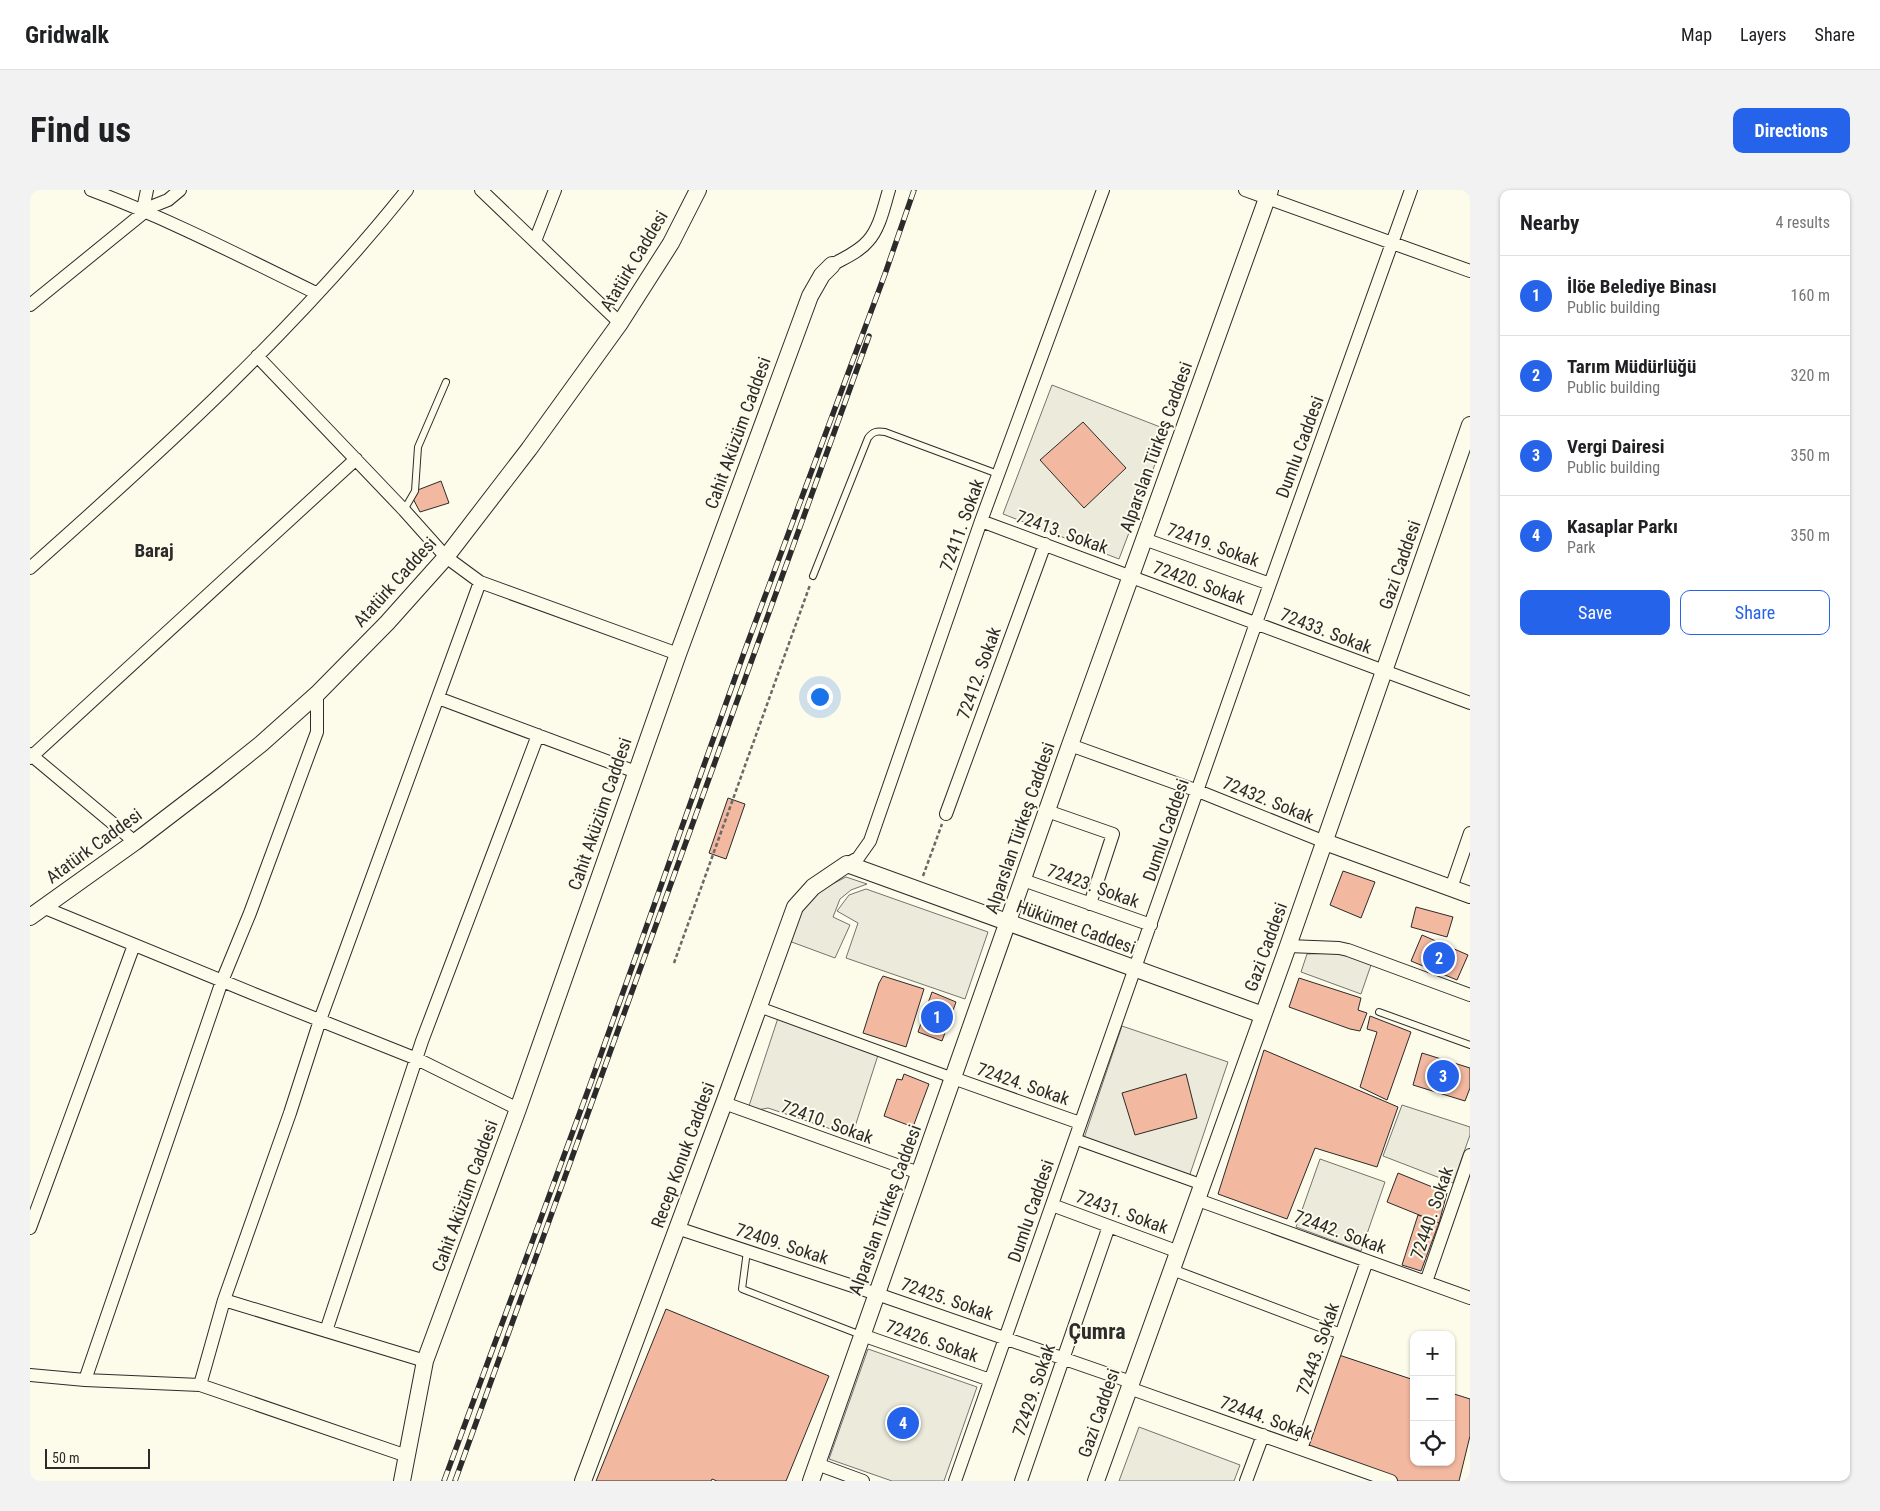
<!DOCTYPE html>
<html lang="en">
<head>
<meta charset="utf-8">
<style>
	body { margin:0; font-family:"Roboto Condensed",sans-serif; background:#f2f2f2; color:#202124 }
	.controls { position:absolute; right:15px; bottom:15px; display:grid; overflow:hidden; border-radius:10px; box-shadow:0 1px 4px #0004 }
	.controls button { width:45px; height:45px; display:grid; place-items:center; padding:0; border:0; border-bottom:1px solid #e0e0e0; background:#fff; color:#202124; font:25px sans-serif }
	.scale { position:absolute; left:15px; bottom:12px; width:105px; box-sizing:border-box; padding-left:5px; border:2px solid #2b2b2b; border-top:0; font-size:14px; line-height:18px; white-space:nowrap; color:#2b2b2b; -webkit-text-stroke:4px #fdfbea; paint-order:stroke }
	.you { position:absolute; left:789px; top:506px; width:18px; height:18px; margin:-12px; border:4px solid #fff; border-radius:50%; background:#1a73e8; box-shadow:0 0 0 8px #1a73e833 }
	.badge { display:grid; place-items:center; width:32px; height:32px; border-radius:50%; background:#2563eb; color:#fff; font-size:16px; font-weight:700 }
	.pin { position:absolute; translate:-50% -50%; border:2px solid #fff; box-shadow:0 1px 5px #0006 }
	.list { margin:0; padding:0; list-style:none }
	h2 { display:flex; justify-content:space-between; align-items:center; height:65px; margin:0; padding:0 20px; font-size:21px }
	h2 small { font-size:16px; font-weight:400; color:#757577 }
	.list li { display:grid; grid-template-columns:32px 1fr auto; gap:15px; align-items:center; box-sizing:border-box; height:80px; padding:0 20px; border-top:1px solid #e0e0e0 }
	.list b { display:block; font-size:19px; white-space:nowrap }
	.list p { margin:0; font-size:16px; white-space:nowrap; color:#757577 }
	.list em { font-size:16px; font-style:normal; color:#757577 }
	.actions { display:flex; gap:10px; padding:15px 20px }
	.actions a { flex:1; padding:11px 0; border:1px solid #2563eb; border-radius:10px; text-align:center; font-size:18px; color:#2563eb }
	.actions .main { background:#2563eb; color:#fff }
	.icon { flex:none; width:28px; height:28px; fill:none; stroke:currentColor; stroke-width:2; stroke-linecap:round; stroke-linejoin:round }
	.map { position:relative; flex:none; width:1440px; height:1291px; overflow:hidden; border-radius:10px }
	header { display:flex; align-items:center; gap:30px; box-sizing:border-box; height:70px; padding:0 25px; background:#fff; border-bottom:1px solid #e0e0e0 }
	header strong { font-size:24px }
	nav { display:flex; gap:28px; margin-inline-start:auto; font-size:18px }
	.intro { display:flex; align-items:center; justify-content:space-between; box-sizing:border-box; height:120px; padding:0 30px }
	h1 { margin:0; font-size:35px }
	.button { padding:12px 22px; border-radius:10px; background:#2563eb; color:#fff; font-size:18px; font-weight:700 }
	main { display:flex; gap:30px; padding:0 30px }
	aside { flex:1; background:#fff; border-radius:10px; box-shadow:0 1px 4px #0004 }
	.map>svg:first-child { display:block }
</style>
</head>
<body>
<header>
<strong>Gridwalk</strong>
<nav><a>Map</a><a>Layers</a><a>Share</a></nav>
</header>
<div class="intro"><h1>Find us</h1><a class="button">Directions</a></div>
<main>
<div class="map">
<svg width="1440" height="1291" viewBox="0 0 1440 1291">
	<rect width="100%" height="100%" fill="#fdfbea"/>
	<!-- green -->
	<path fill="#ecebdb" stroke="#74746e" d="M1022 195 1138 240 1089 369 973 324Z
		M836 699 958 742 935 809 816 768 828 733 807 721 819 705Z
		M838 1159 947 1197 914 1291H862L799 1269Z"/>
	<!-- parking -->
	<path fill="#eceadb" stroke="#74746e" d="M816 687 837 694 821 700 810 709 803 727 820 735 805 768 759 751 770 722 785 703Z
		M1308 763 1341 775 1331 804 1271 782 1277 764Z
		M749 825 850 859 822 946 738 918 717 922Z
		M1092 836 1198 872 1157 993 1051 957Z
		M1372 915 1440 937V945L1423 993 1353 966Z
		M1290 969 1355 992 1331 1061 1266 1037Z
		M1109 1237 1210 1275 1204 1291H1089Z"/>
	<!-- building -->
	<path fill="#f2b8a0" stroke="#2b2b2b" d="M1053 232 1096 278 1054 318 1010 270Z
		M411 291 419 313 390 322 380 303Z
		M698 608 715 614 696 669 679 663Z
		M1313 681 1345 692 1331 728 1300 715Z
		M1386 717 1423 727 1417 747 1381 737Z
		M1392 745 1438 765 1427 790 1381 771Z
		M853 786 894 799 876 857 833 843 849 793Z
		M1269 788 1331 808 1328 820 1337 823 1330 841 1320 839 1259 817Z
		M902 802 926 812 912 851 888 842Z
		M1340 826 1381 842 1357 910 1330 897 1347 842 1337 839Z
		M1234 860 1368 917 1347 977 1285 958 1257 1029 1188 1004Z
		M1392 863 1440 878V898L1435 911 1383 895Z
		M874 884 899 894 883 937 854 926 867 889 872 890Z
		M1156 884 1167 928 1105 945 1092 903Z
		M1368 983 1417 1003 1409 1033 1357 1012Z
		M1388 1025 1409 1033 1391 1081 1372 1075Z
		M636 1119 799 1186 756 1291H687L682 1289 681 1291H566Z
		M1309 1165 1384 1190V1272H1421V1203L1440 1209V1246L1429 1291H1361L1277 1261Z"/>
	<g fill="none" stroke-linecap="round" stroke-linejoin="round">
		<defs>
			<path id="service" d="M374 320 385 301 388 257 416 192
				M783 386 838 248C843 241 847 241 855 242L968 284
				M1349 822 1440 855
				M717 1061 712 1099 831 1145"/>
			<path id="pedestrian" d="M729 817 923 888
				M1045 949 1173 995
				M1142 1080 1311 1144"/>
			<path id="minor" d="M61 0C139 29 212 67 286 103
				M451 0 590 133
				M1215 0 1440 81
				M113 20 138 10 150 0
				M505 51 525 0
				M802 75C814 68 829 62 838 51 850 38 854 16 859 0
				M0 115 112 24 117 0
				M227 166 374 320 416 367 450 392 648 464
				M951 331 1440 513
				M1114 349 1240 394
				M0 378C133 260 266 139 377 0
				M408 508 606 582
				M1040 555 1168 601 1295 652
				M0 564 105 652
				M0 568 326 269
				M1017 621 1083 644 1060 714
				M916 624 1015 354
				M817 674 828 668 840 651 951 331 1073 0
				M993 690 1121 735
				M1421 698 1440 643
				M15 718 224 804 387 869 488 919
				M1258 756 1309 758 1318 760 1440 805
				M923 888 1050 933
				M694 913 889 983
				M1168 1010 1440 1108
				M1022 1015 1149 1062
				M0 1038 104 755
				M647 1038 847 1104 1101 1192
				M1396 1092 1440 965
				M194 1110 395 1171
				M296 1141 392 851 508 545
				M832 1145 960 1190
				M0 1185 55 1190 170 1195 377 1266
				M55 1190 192 791 220 723 287 542V504
				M170 1195 194 1110 260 923 290 830 450 392
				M1099 1198 1361 1291
				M1271 1259 1337 1071
				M787 1274 833 1291
				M925 1291 1226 433 1381 0
				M991 1291 1079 1036
				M1216 1291 1233 1245"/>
			<path id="tertiary" d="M1295 652 1440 705
				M0 727 105 652 186 590 231 554 287 504 357 433 416 367 499 259 590 133 641 53 668 0
				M372 1291 395 1171 488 919 648 464 780 106 792 85 802 75
				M553 1291 694 913 765 717 783 697 817 674 1233 825
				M781 1291 1040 555 1240 0
				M1066 1291 1258 756 1440 235"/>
		</defs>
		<!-- service casing -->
		<use href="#service" stroke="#2b2b2b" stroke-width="8"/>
		<!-- pedestrian casing -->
		<use href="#pedestrian" stroke="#2b2b2b" stroke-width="12"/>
		<!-- minor casing -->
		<use href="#minor" stroke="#2b2b2b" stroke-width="14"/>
		<!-- tertiary casing -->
		<use href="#tertiary" stroke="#2b2b2b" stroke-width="18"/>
		<!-- path -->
		<path stroke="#6a6964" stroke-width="2.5" stroke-dasharray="4 2.5" stroke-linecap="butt" d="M893 686 912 634
			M644 773 780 395"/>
		<!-- service -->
		<use href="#service" stroke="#fdfbea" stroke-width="6"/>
		<!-- pedestrian -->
		<use href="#pedestrian" stroke="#fdfbea" stroke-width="10"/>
		<!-- minor -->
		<use href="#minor" stroke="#fdfbea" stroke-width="12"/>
		<!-- tertiary -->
		<use href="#tertiary" stroke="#fdfbea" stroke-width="16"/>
		<defs>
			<path id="rail" d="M414 1291 560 895 715 460 855 84 884 0
				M425 1291 839 146"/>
		</defs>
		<!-- rail casing -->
		<use href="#rail" stroke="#2b2b2b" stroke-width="5.5"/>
		<!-- rail -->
		<use href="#rail" stroke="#fdfbea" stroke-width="4" stroke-dasharray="11" stroke-linecap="butt"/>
	</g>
	<g text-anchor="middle" stroke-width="4" stroke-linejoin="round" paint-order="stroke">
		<!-- street labels -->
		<g font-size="18" fill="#2b2b2b" stroke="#fdfbea">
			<text transform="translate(604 71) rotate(-59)" y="6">Atatürk Caddesi</text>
			<text transform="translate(708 243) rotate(-70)" y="6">Cahit Aküzüm Caddesi</text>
			<text transform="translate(1126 257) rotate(-70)" y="6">Alparslan Türkeş Caddesi</text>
			<text transform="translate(1270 257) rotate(-70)" y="6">Dumlu Caddesi</text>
			<text transform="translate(932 335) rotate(-70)" y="6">72411. Sokak</text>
			<text transform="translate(1032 342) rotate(20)" y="6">72413. Sokak</text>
			<text transform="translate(1183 355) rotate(20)" y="6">72419. Sokak</text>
			<text transform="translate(1370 375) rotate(-71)" y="6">Gazi Caddesi</text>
			<text transform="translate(365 392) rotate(-48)" y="6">Atatürk Caddesi</text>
			<text transform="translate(1169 393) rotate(20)" y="6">72420. Sokak</text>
			<text transform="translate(1296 441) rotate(21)" y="6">72433. Sokak</text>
			<text transform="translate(949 483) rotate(-70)" y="6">72412. Sokak</text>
			<text transform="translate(1238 610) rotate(22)" y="6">72432. Sokak</text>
			<text transform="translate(570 624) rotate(-71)" y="6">Cahit Aküzüm Caddesi</text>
			<text transform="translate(990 638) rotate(-71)" y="6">Alparslan Türkeş Caddesi</text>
			<text transform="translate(1136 640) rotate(-71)" y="6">Dumlu Caddesi</text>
			<text transform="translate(64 656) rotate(-36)" y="6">Atatürk Caddesi</text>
			<text transform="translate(1063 696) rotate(20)" y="6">72423. Sokak</text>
			<text transform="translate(1046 737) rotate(20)" y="6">Hükümet Caddesi</text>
			<text transform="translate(1236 757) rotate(-70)" y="6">Gazi Caddesi</text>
			<text transform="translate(993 894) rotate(19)" y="6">72424. Sokak</text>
			<text transform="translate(797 932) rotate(20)" y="6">72410. Sokak</text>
			<text transform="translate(653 965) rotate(-70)" y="6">Recep Konuk Caddesi</text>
			<text transform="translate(435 1006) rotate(-70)" y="6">Cahit Aküzüm Caddesi</text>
			<text transform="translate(855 1020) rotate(-70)" y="6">Alparslan Türkeş Caddesi</text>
			<text transform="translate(1001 1021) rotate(-71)" y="6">Dumlu Caddesi</text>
			<text transform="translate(1092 1022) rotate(20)" y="6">72431. Sokak</text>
			<text transform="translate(1402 1023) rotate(-71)" y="6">72440. Sokak</text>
			<text transform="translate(1310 1042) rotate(20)" y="6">72442. Sokak</text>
			<text transform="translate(752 1054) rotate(18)" y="6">72409. Sokak</text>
			<text transform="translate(917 1109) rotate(19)" y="6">72425. Sokak</text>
			<text transform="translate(902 1151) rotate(19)" y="6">72426. Sokak</text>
			<text transform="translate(1288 1159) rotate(-71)" y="6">72443. Sokak</text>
			<text transform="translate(1004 1200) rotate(-71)" y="6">72429. Sokak</text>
			<text transform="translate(1069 1223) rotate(-71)" y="6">Gazi Caddesi</text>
			<text transform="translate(1236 1228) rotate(20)" y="6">72444. Sokak</text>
		</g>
		<!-- neighbourhood labels -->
		<g font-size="19" font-weight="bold" fill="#2b2b2b" stroke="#fdfbea">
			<text x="124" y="367">Baraj</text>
		</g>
		<!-- district labels -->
		<g font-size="22" font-weight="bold" fill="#2b2b2b" stroke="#fdfbea">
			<text x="1067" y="1149">Çumra</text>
		</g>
	</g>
</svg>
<div class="controls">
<button>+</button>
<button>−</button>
<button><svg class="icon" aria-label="locate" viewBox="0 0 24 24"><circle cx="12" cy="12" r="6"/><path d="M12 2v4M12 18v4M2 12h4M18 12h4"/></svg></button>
</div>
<div class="scale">50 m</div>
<div class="you"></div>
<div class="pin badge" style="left:907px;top:827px">1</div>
<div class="pin badge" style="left:1409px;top:768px">2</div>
<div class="pin badge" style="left:1413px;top:886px">3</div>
<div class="pin badge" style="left:873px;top:1233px">4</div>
</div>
<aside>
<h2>Nearby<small>4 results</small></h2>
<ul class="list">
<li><span class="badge">1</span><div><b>İlöe Belediye Binası</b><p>Public building</p></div><em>160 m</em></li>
<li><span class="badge">2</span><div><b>Tarım Müdürlüğü</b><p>Public building</p></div><em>320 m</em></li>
<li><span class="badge">3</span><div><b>Vergi Dairesi</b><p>Public building</p></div><em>350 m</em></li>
<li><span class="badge">4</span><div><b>Kasaplar Parkı</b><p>Park</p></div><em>350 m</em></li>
</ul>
<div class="actions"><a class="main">Save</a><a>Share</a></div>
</aside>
</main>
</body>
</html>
